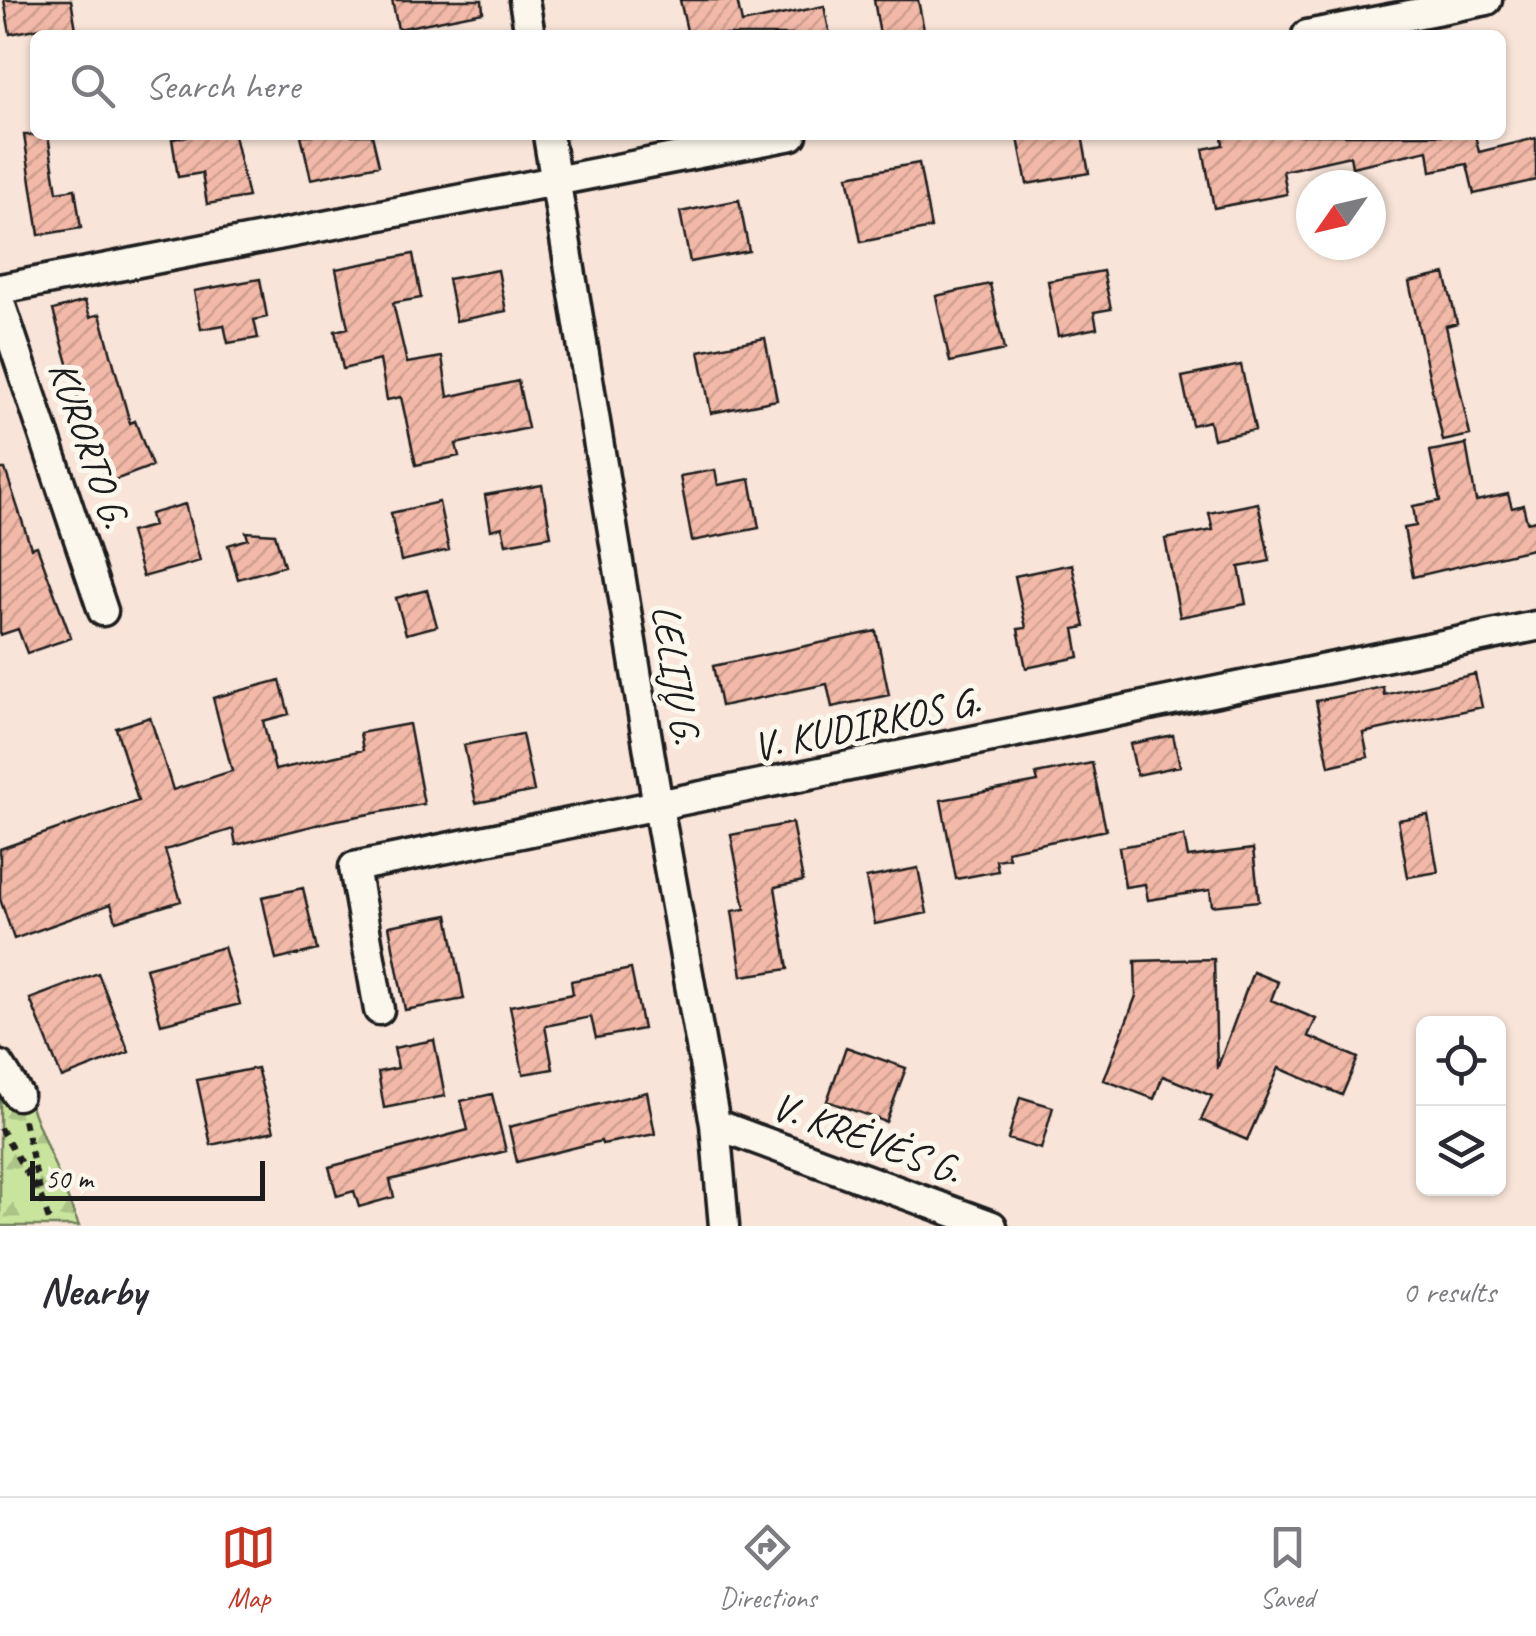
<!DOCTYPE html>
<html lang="en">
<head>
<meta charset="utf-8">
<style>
	body { margin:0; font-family:Caveat,sans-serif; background:#f7f7f7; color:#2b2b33 }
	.controls { position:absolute; right:30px; bottom:30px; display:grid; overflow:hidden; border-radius:15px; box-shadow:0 2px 8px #0004 }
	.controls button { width:90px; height:90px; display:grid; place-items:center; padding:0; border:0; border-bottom:2px solid #e1e1e2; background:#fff; color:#2b2b33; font:50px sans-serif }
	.compass { position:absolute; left:1296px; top:170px; width:90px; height:90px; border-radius:50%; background:#fff; box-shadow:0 2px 8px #0004; rotate:236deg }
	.scale { position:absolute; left:30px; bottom:25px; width:235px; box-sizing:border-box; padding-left:10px; border:5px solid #1c1c1c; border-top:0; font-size:28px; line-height:35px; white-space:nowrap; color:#1c1c1c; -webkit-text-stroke:8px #fbf7ec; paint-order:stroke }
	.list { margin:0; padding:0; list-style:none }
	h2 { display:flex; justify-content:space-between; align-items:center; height:130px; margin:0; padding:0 40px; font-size:42px }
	h2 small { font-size:32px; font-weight:400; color:#7c7c81 }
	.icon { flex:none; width:55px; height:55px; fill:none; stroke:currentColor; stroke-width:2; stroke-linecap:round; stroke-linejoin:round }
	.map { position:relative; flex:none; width:1536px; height:1226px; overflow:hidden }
	.search { position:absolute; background:#fff; box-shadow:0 2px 8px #0004; left:30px; right:30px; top:30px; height:110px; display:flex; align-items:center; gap:25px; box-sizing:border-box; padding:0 35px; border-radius:15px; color:#7c7c81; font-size:38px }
	.sheet { height:270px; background:#fff }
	nav { display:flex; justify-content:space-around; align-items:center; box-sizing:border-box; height:140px; border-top:2px solid #e1e1e2; background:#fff; font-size:28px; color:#7c7c81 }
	nav a { display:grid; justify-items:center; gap:5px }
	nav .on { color:#c8321e }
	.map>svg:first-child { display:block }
</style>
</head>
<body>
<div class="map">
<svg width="1536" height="1226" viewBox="0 0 1536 1226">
	<defs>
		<pattern id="forest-firs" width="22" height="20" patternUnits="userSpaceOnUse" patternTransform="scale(2.5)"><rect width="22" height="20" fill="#c9e59d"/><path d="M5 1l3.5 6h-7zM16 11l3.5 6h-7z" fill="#acc487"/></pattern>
		<pattern id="building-hatch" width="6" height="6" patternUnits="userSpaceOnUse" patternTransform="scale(2.5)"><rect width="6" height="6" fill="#f2b9a8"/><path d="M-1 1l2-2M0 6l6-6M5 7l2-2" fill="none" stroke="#cf9e90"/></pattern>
	</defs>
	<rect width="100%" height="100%" fill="#f8e4d8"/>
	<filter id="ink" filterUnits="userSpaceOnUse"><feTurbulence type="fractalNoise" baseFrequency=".01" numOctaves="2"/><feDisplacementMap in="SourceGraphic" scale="20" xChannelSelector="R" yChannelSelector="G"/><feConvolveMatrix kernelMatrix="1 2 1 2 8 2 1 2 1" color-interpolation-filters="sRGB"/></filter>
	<g filter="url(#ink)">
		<!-- forest -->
		<path fill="url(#forest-firs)" stroke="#72805c" stroke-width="2.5" d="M0 1046 17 1072 79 1226H0Z"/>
		<!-- building -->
		<path fill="url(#building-hatch)" stroke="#1c1c1c" stroke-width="2.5" d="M4 0H71L77 35H42L41 28 10 34Z
			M392 0H482L483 12 398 29Z
			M680 0H737L742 23 824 6 830 35H688Z
			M874 0H918L925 35H880Z
			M24 135H48L57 192 75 189 81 228 39 235Z
			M196 135H234L248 197 207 204 202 173 178 177 172 139Z
			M301 135H372L379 165 311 179Z
			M1038 135H1082L1089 173 1027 184 1018 138Z
			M1222 135H1475L1479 152 1536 138V180L1474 194 1467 164 1431 171 1428 150 1352 167 1350 156 1283 171 1287 194 1214 208 1203 149 1223 145Z
			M919 163 931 228 861 242 848 176Z
			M739 200 749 251 690 262 680 212Z
			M413 254 421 298 393 303 407 363 442 357 448 397 518 381 528 428 456 444 459 456 416 465 401 397 387 400 380 360 343 369 335 331 348 328 336 269Z
			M498 270 506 311 456 321 448 279Z
			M1103 271 1111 309 1094 312 1097 328 1058 336 1048 281Z
			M1445 274 1457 323 1446 326 1470 435 1443 441 1409 282Z
			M260 279 267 317 254 320 258 338 228 343 224 325 201 329 194 291Z
			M990 284 1004 350 950 362 936 296Z
			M85 301 90 317 100 314 130 423 135 421 152 466 107 483 89 438 53 310Z
			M765 338 777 400 711 413 699 351Z
			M1241 365 1255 430 1213 439 1209 421 1192 425 1182 377Z
			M1466 444 1476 501 1508 494 1512 508 1523 505 1527 522 1536 520V548L1413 577 1404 528 1416 526 1413 506 1440 501 1430 451Z
			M0 469H5L31 548 37 546 71 638 27 653 18 629 0 635Z
			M715 470 718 485 750 479 759 528 692 541 680 476Z
			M542 485 551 536 506 544 502 527 491 530 485 495Z
			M439 502 449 550 401 561 391 513Z
			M1258 503 1270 561 1239 567 1246 604 1180 617 1165 539 1213 530 1209 513Z
			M185 504 200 561 143 577 130 532 153 526 150 514Z
			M246 532 275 534 284 566 238 579 228 545 248 539Z
			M1072 564 1085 627 1074 629 1079 657 1026 668 1018 629 1026 628 1015 576Z
			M427 590 437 626 406 634 396 598Z
			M876 631 889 695 832 707 827 684 721 706 713 666Z
			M1475 674 1482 707 1363 733 1368 757 1329 766 1316 701 1383 687 1384 695Z
			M280 680 289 714 263 721 275 770 363 750 360 733 409 724 424 804 332 821 236 845 233 829 165 850 181 901 116 921 111 904 14 939 0 899V849L138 801 116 728 150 717 173 790 232 771 213 698Z
			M522 734 534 791 476 803 464 745Z
			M1173 735 1180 766 1137 775 1130 744Z
			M1092 763 1106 830 1007 851 1009 858 996 860 998 871 956 879 941 800 1038 782 1036 774Z
			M1428 815 1438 872 1408 877 1398 820Z
			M792 823 803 881 775 887 788 969 742 976 732 911 745 909 731 835Z
			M1184 836 1188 857 1253 849 1259 901 1212 906 1210 890 1148 900 1145 884 1125 887 1119 847Z
			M918 868 927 913 875 924 866 878Z
			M303 888 317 950 276 960 262 897Z
			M448 915 464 999 405 1010 389 926Z
			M224 947 240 1004 161 1024 146 968Z
			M1214 959 1217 1069 1253 972 1278 982 1271 1000 1316 1019 1308 1036 1358 1058 1342 1095 1279 1068 1247 1140 1201 1120 1212 1096 1163 1076 1154 1099 1104 1080 1136 996 1135 961Z
			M631 969 643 1029 596 1038 591 1017 545 1026 553 1069 523 1074 510 1006 573 994 571 981Z
			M98 973 129 1052 62 1078 30 999Z
			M434 1040 445 1096 384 1108 378 1072 398 1068 394 1048Z
			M846 1047 906 1068 886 1122 827 1101Z
			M257 1068 274 1131 211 1145 197 1080Z
			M647 1092 655 1134 602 1144 601 1141 517 1162 509 1127Z
			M492 1094 506 1151 390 1180 394 1197 359 1207 354 1191 337 1196 329 1167 468 1130 461 1101Z
			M1020 1097 1053 1107 1041 1149 1008 1139Z"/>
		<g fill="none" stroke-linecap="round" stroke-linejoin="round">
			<defs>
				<path id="street" d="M524 0 530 35
					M1307 35 1487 0
					M548 135 658 806 715 1124 724 1226
					M0 289 792 135
					M0 303 103 611
					M379 1010 354 867 1536 626
					M0 1066 18 1095
					M715 1124 992 1226"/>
			</defs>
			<!-- street casing -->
			<use href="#street" stroke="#1c1c1c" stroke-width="35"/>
			<!-- path -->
			<path stroke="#1c1c1c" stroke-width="6" stroke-dasharray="8 8" stroke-linecap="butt" d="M24 1120 40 1191
				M0 1128 41 1197 51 1226"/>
			<!-- street -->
			<use href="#street" stroke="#fbf7ec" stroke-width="28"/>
		</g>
	</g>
	<g text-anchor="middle" stroke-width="10" stroke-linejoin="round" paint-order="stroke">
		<!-- street labels -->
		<g font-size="40" fill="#1c1c1c" stroke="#fbf7ec">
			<text transform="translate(90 444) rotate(71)" y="14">KURORTO G.</text>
			<text transform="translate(677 674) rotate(81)" y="14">LELIJŲ G.</text>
			<text transform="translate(866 723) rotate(-12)" y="14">V. KUDIRKOS G.</text>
			<text transform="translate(867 1137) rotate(20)" y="14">V. KRĖVĖS G.</text>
		</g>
	</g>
</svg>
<div class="controls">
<button><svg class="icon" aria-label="locate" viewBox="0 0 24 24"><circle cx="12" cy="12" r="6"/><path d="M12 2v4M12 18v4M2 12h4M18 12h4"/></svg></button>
<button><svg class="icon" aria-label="layers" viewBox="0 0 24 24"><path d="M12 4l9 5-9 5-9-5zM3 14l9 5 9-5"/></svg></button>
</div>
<svg class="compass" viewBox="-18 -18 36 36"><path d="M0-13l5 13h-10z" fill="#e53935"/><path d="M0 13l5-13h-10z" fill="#7c7c81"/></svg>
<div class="scale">50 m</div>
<div class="search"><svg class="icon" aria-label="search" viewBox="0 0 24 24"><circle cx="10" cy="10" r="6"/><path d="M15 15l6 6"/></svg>Search here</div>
</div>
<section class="sheet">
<h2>Nearby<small>0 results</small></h2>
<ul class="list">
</ul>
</section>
<nav>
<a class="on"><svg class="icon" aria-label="map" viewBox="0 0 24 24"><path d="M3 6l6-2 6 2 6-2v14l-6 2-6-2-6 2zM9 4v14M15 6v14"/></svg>Map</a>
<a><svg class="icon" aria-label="directions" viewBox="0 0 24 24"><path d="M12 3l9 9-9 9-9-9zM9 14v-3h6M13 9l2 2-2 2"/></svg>Directions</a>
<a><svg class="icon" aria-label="saved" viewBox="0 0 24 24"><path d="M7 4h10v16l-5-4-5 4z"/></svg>Saved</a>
</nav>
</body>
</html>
